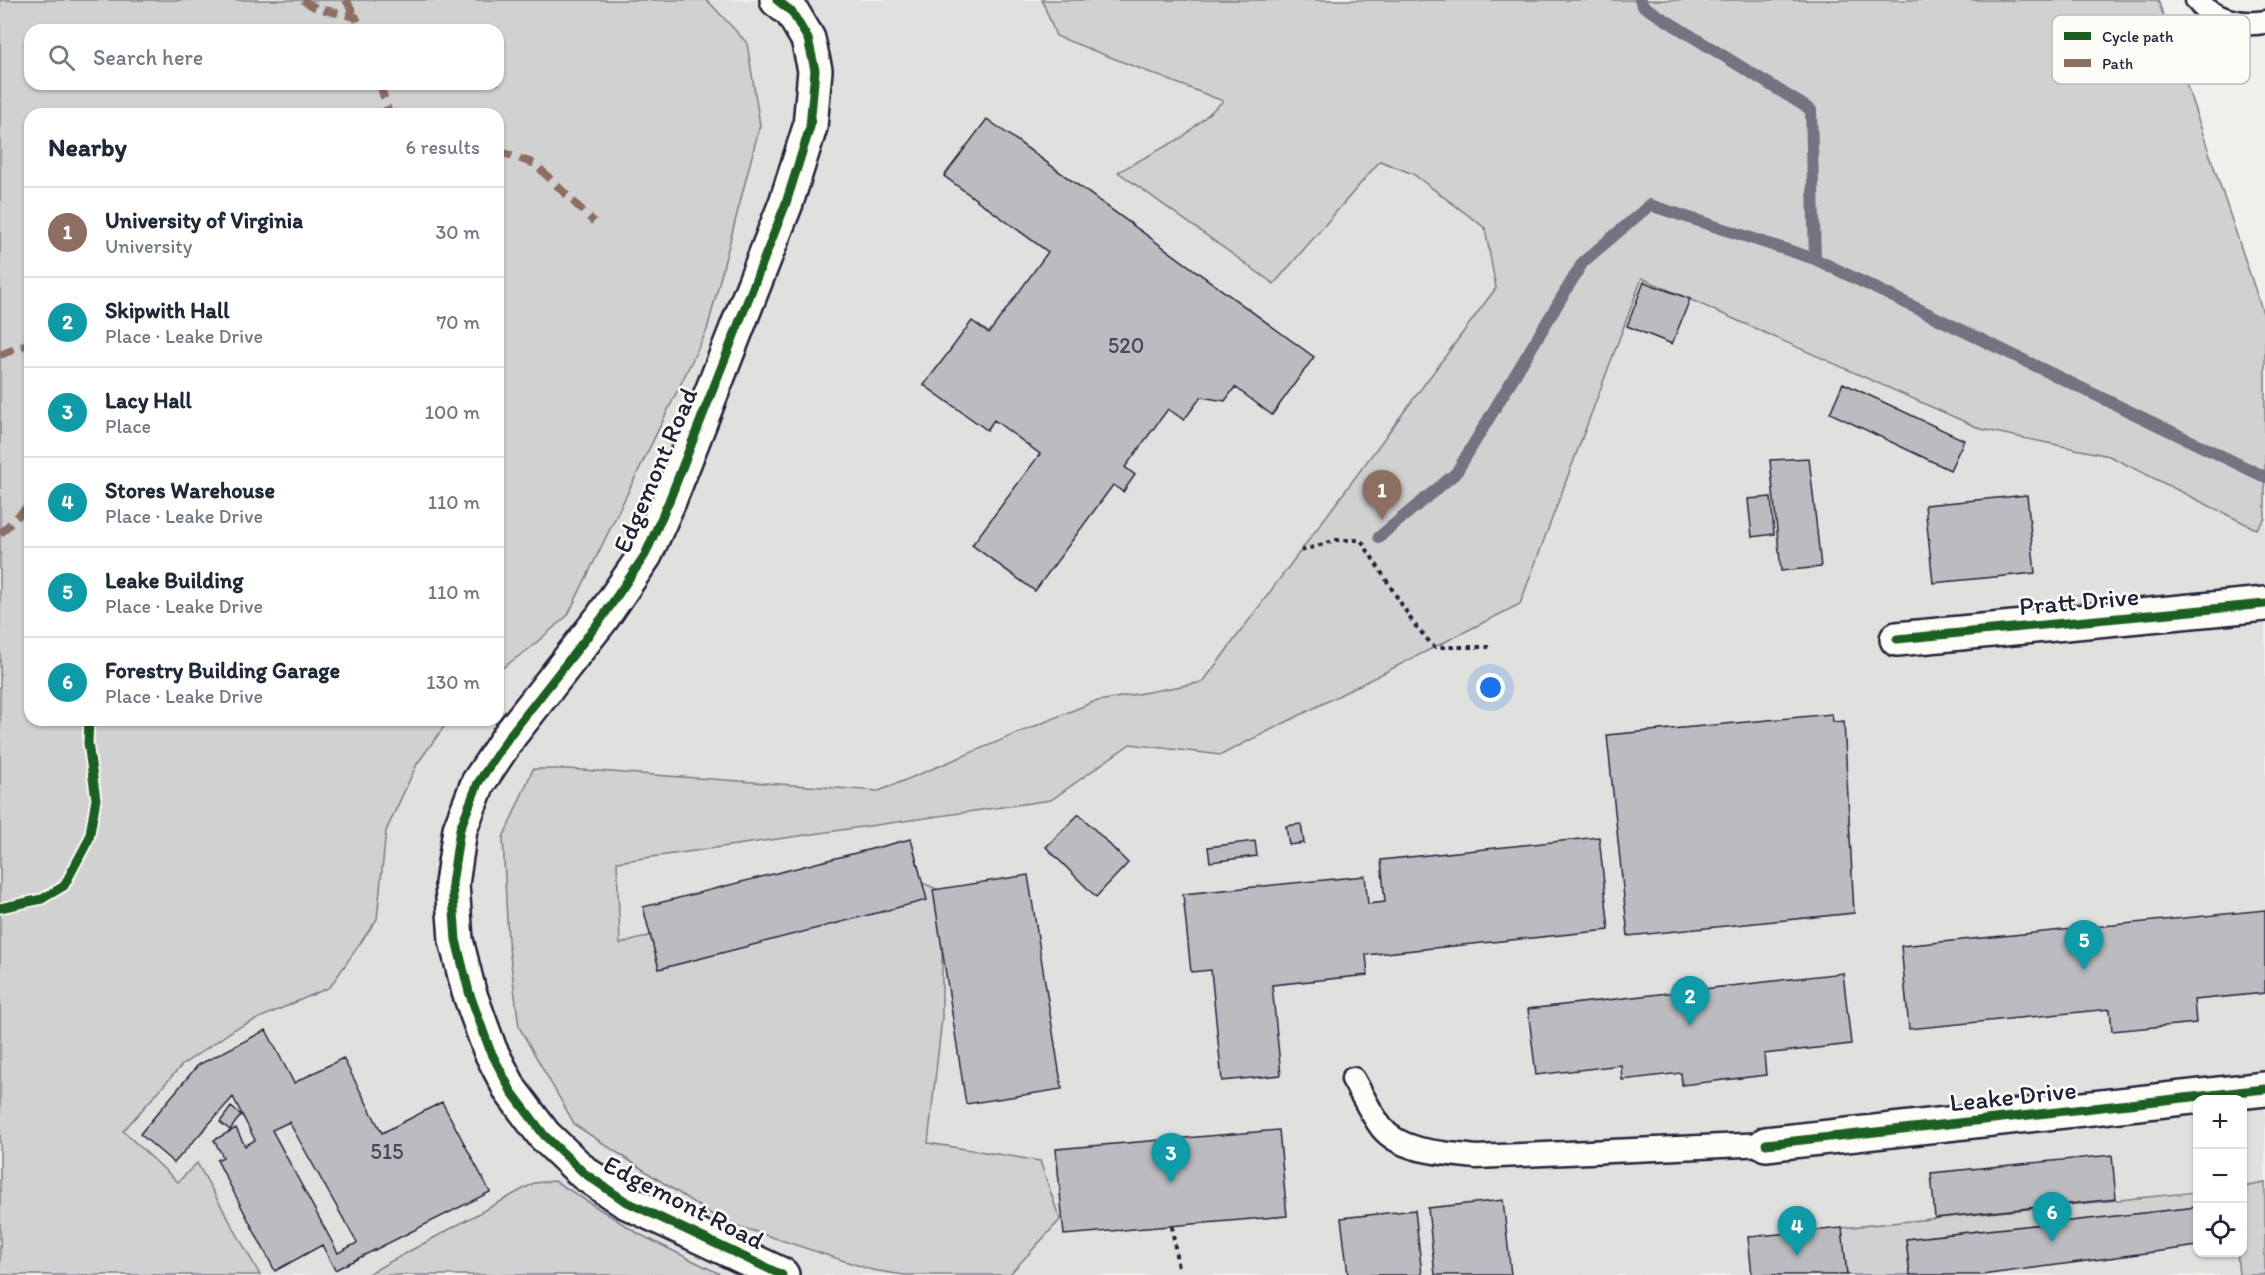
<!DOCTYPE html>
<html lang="en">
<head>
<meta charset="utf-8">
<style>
	body { margin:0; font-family:Itim,sans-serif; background:#f6f6f7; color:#1f2937 }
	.controls { position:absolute; right:18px; bottom:18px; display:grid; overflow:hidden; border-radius:12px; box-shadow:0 2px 4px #0004 }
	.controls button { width:54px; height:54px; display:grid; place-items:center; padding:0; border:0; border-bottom:2px solid #e0e1e3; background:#fff; color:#1f2937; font:30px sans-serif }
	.you { position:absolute; left:1491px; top:688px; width:21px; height:21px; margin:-15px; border:4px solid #fff; border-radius:50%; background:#1a73e8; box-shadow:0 0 0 9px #1a73e833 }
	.badge { display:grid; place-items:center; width:39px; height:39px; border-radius:50%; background:#1a73e8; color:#fff; font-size:20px; font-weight:700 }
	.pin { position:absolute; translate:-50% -50px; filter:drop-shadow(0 2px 3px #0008) }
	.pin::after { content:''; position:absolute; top:32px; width:21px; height:18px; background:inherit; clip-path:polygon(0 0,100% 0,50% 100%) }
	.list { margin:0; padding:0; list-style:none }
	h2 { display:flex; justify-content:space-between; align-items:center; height:78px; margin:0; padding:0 24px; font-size:26px }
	h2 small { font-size:20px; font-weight:400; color:#747a83 }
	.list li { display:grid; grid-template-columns:39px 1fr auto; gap:18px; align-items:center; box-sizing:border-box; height:90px; padding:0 24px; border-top:2px solid #e0e1e3 }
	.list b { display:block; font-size:22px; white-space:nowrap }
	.list p { margin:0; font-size:20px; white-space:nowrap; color:#747a83 }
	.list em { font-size:20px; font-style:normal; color:#747a83 }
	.icon { flex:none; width:33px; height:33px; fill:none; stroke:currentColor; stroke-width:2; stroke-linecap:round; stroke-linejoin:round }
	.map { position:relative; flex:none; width:2265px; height:1275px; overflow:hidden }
	.search { position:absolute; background:#fff; box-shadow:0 2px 4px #0004; left:24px; top:24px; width:480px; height:66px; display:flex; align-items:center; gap:15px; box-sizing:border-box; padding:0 21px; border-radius:18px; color:#747a83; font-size:22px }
	.panel { position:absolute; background:#fff; box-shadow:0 2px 4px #0004; left:24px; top:108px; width:480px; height:618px; border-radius:18px }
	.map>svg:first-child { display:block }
</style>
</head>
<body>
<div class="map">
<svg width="2265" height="1275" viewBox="0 0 2265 1275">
	<rect width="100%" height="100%" fill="#f0efec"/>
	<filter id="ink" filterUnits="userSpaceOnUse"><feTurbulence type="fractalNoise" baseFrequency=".0167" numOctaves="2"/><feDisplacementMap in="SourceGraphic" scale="12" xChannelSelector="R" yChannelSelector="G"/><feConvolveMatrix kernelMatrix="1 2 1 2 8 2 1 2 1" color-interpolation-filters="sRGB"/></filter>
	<g filter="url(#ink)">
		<!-- built -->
		<path fill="#e0e0df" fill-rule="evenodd" d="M0 0H2158L2265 319V1275H0ZM30 30H498V84H30ZM30 114H498V720H30ZM2198 1100H2242V1252H2198Z"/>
		<!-- green -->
		<path fill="#d2d1d1" stroke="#7a7a86" stroke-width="1.5" fill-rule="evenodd" d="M0 0H705L709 2 747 43 760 125 707 330 568 615 529 649 498 671V114H30V720H449L417 764 386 831 377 919 330 987 235 1029 182 1065 123 1131 178 1182 197 1163 260 1275H0ZM30 30H498V84H30Z
			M1042 0H2158L2265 319V519L2256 529 2109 456 1981 429 1642 278 1520 604 1221 755 1130 744 1051 800 617 862 620 944 888 869 942 891V1018L928 1143 1040 1161 1060 1220 1009 1275H904L872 1270 720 1220 575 1125 519 1027 508 940 503 838 533 769H568L879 791 1093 702 1203 682 1496 288 1485 228 1413 174 1380 161 1274 284 1118 172 1183 137 1223 101 1056 36Z
			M555 1181 639 1234 722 1275H366L534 1183Z
			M2265 1183V1275H2239L2237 1253 2242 1252 2243 1187Z
			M2197 1192V1207L1906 1239 1910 1275H1847L1842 1228Z"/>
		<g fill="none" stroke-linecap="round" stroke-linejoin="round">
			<!-- stream -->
			<path stroke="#737381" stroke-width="12" d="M1640 0 1643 6 1811 110 1815 259
				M1379 537 1456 473 1583 262 1650 205 1815 259 2265 477"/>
		</g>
		<!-- building -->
		<path fill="#bcbcc0" stroke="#22223b" stroke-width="1.5" fill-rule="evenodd" d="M987 119 1314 357 1272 415 1235 387 1225 401 1201 397 1184 420 1168 409 1125 467 1135 475 1123 492 1113 485 1035 591 972 545 1040 454 994 420 987 430 924 385 972 321 989 333 1048 252 944 176Z
			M1644 282 1690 299 1672 344 1627 326Z
			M1843 383 1964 440 1950 470 1830 413Z
			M1809 458 1821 567 1781 571 1770 460Z
			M2027 495 2035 573 1933 583 1925 505Z
			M1771 497 1774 534 1752 537 1748 499Z
			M1832 714 1833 722 1844 721 1854 913 1628 936 1607 735Z
			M1079 814 1128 863 1096 897 1046 847Z
			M1301 824 1304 843 1289 845 1286 826Z
			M1599 837 1609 930 1366 955 1368 975 1272 985 1281 1075 1222 1081 1211 970 1191 972 1183 894 1365 876 1368 904 1385 902 1381 860Z
			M911 839 927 900 659 969 643 907Z
			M1255 841 1257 856 1210 862 1208 847Z
			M1028 875 1062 1089 966 1104 933 890Z
			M2265 910V993L2194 1000 2196 1023 2112 1031 2110 1009 1909 1029 1901 946Z
			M1843 973 1851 1044 1764 1054 1766 1075 1682 1085 1681 1073 1622 1080 1621 1065 1536 1075 1528 1009Z
			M266 1030 294 1083 343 1058 382 1133 442 1102 490 1192 335 1270 322 1245 275 1271 217 1160 223 1157 214 1140 236 1128 245 1146 255 1140 233 1097 174 1163 140 1134 198 1065ZM289 1122 357 1243 338 1253 272 1130Z
			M231 1107 241 1115 230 1130 220 1122Z
			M1279 1130 1287 1216 1064 1235 1056 1149Z
			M2112 1155 2116 1199 1935 1218 1931 1173Z
			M1503 1200 1511 1275H1435L1428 1208Z
			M2198 1207V1246L1982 1275H1910L1906 1239Z
			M1415 1210 1422 1275H1348L1341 1218Z
			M1842 1228 1847 1275H1752L1748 1237Z"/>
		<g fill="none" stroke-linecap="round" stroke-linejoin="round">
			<defs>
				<path id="lane" d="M2197 0C2212 20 2242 26 2265 22
					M1353 1079C1362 1094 1370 1112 1381 1127 1401 1153 1446 1153 1476 1157L1766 1144"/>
				<path id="street" d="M777 0 792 12 808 39 815 70 810 127 786 203 669 501 645 555 602 618 510 735 478 783 460 829 452 884 456 940 469 992 490 1050 511 1091 544 1135 584 1173 625 1201 782 1275
					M1897 639 2265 604
					M1766 1144 2265 1089"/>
			</defs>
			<!-- lane casing -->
			<use href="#lane" stroke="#22223b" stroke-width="27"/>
			<!-- street casing -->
			<use href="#street" stroke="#22223b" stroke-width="38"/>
			<!-- path -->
			<path stroke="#22223b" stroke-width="4" stroke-dasharray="4.5 4.5" stroke-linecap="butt" d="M1301 551 1336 540H1361L1414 624 1434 647H1489
				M1172 1226 1178 1269"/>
			<!-- lane -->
			<use href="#lane" stroke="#fdfcf7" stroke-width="22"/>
			<!-- street -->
			<use href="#street" stroke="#fdfcf7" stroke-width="33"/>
			<!-- quiet -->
			<path stroke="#8d6e63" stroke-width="8" stroke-dasharray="15 8" stroke-linecap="butt" d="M303 0 316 8 356 17 360 30
				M346 0 356 17
				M380 84 389 114
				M498 151 535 164 594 222
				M0 355 30 343
				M0 534 30 504"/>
			<defs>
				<path id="cycleway" d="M777 0 792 12 808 39 815 70 810 127 786 203 669 501 645 555 602 618 510 735 478 783 460 829 452 884 456 940 469 992 490 1050 511 1091 544 1135 584 1173 625 1201 782 1275
					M1897 639 2265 604
					M0 908 42 899 64 886 89 839 96 799 88 743 89 720
					M1766 1144 2265 1089"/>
			</defs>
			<!-- cycleway casing -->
			<use href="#cycleway" stroke="#fdfcf7" stroke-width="13"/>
			<!-- cycleway -->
			<use href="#cycleway" stroke="#1b5e20" stroke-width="9"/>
		</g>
	</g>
	<g text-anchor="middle" stroke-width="5" stroke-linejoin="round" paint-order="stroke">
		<!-- number labels -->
		<g font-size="22" fill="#48485c">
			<text x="1126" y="353">520</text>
			<text x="387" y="1159">515</text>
		</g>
		<!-- street labels -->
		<g font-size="26" fill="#22223b" stroke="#fdfcf7">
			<text transform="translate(655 470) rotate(-67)" y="9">Edgemont Road</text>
			<text transform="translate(2079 601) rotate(-5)" y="9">Pratt Drive</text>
			<text transform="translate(2013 1096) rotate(-6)" y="9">Leake Drive</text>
			<text transform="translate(684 1202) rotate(27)" y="9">Edgemont Road</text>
		</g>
	</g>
	<!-- legend -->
	<rect x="2052" y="15" width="198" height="69" rx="9" fill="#fdfcf7" stroke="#bbbbbf" stroke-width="1.5"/>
	<rect x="2064" y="32" width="27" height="8" fill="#1b5e20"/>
	<rect x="2064" y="59" width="27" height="8" fill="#8d6e63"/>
	<g font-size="16" fill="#22223b">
		<text x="2102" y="42">Cycle path</text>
		<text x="2102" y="69">Path</text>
	</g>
</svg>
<div class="controls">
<button>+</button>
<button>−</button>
<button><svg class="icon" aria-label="locate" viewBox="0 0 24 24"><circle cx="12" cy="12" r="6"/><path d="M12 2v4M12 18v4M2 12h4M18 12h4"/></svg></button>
</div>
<div class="you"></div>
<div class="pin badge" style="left:1382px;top:520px;background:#8d6e63">1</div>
<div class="pin badge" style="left:1690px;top:1026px;background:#0f9aa8">2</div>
<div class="pin badge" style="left:1171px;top:1183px;background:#0f9aa8">3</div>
<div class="pin badge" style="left:1797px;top:1256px;background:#0f9aa8">4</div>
<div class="pin badge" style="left:2084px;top:970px;background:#0f9aa8">5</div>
<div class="pin badge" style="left:2052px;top:1242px;background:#0f9aa8">6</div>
<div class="search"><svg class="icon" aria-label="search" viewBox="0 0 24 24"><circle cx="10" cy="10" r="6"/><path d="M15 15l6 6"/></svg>Search here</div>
<section class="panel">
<h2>Nearby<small>6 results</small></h2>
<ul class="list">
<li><span class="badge" style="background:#8d6e63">1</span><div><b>University of Virginia</b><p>University</p></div><em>30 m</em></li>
<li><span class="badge" style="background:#0f9aa8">2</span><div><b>Skipwith Hall</b><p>Place · Leake Drive</p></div><em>70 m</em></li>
<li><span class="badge" style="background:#0f9aa8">3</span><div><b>Lacy Hall</b><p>Place</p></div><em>100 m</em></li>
<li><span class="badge" style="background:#0f9aa8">4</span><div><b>Stores Warehouse</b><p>Place · Leake Drive</p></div><em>110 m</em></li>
<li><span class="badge" style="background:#0f9aa8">5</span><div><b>Leake Building</b><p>Place · Leake Drive</p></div><em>110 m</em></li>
<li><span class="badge" style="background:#0f9aa8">6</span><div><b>Forestry Building Garage</b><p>Place · Leake Drive</p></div><em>130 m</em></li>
</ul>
</section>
</div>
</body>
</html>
